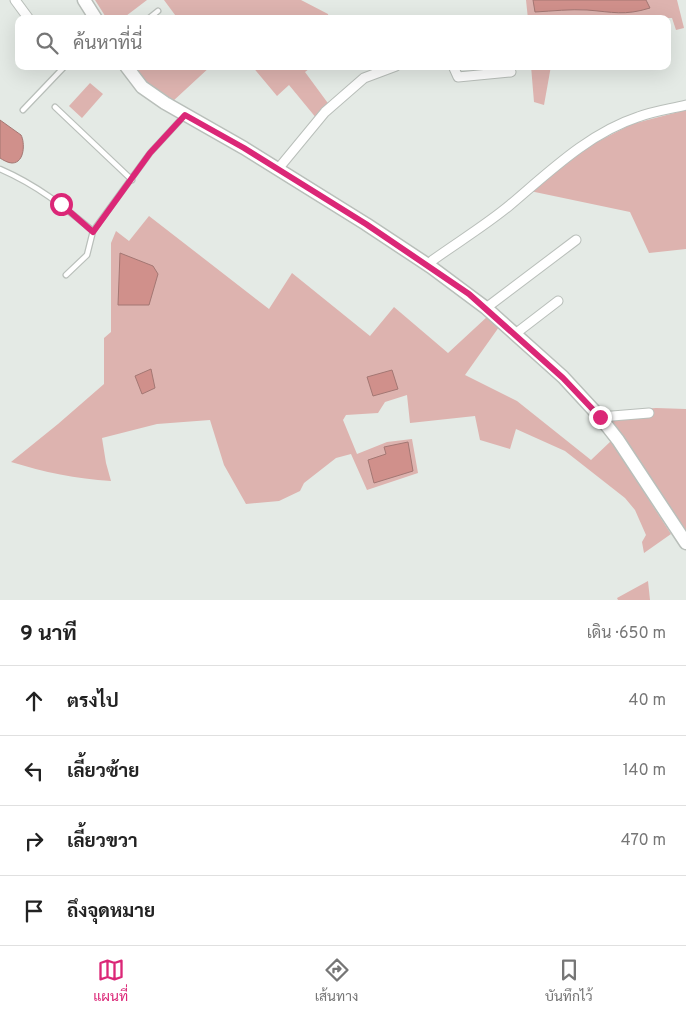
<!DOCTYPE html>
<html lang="th">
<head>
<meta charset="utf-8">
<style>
	body { margin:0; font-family:Overpass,Sarabun,sans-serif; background:#f2f2f2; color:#222 }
	.stop { position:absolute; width:15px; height:15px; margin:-11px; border:4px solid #db2777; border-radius:50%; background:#fff }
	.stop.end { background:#db2777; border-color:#fff; box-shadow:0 1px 5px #0008 }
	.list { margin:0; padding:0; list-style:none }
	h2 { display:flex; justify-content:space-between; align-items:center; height:65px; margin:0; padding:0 20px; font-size:21px }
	h2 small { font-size:16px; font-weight:400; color:#767676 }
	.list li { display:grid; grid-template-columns:32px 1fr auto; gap:15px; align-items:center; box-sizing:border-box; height:70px; padding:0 20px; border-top:1px solid #e0e0e0 }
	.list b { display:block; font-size:19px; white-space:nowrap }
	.list em { font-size:16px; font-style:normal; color:#767676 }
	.icon { flex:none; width:28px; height:28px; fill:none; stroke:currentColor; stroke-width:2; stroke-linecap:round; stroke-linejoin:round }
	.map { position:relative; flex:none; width:686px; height:600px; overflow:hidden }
	.search { position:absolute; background:#fff; box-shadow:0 5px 20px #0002; left:15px; right:15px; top:15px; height:55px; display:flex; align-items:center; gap:12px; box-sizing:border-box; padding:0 18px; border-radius:10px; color:#767676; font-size:19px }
	.sheet { height:345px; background:#fff }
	nav { display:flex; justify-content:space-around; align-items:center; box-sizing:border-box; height:70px; border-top:1px solid #e0e0e0; background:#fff; font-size:14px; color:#767676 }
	nav a { display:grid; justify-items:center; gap:2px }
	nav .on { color:#db2777 }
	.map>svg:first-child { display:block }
</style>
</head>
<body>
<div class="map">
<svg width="686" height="600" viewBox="0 0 686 600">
	<rect width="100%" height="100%" fill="#e4eae5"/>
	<!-- green -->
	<path fill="#ddb3af" d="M95 0H147L122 19H107Z
		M164 0H301L328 14 329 19H178Z
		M526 0H677L684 28 676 30 672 18 528 19Z
		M132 66H211L172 102C156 92 144 81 132 66Z
		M252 66H313L305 72 330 106 317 119 289 85 277 96Z
		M531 66H551L544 105 534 102Z
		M90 83 103 94 82 118 69 106Z
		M686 110V249L649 253 630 212 530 191 593 144 632 124Z
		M149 216 269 309 292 273 370 336 394 307 448 353 488 316 499 327 465 375 517 401 591 460 611 441 671 534 644 553 642 542 646 535 635 510 625 498 565 451 516 429 510 449 480 440 475 416 410 423 407 395 385 402 378 413 346 415 343 420 357 454 387 442 412 439 418 473 367 490 351 454 336 458 304 483 300 491 279 501 246 504 224 465 210 420 157 424 102 438 106 463 111 481C76 479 44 472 11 462L58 424 104 384V338L111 332V243L116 231 129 241Z
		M656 408 686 409V532L600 412Z
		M648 581 650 600H618L617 598Z"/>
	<!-- water -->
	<path fill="#d0908b" stroke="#a37773" d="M533 0H646L650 8C624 16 613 12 587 10 570 9 553 11 535 12Z
		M0 120 21 135C25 142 25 163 12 163 8 163 3 160 0 158Z
		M120 253 153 266 158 274 149 305H118Z
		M151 369 155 388 142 394 135 376Z
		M392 370 398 389 373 396 367 377Z
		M408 442 413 471 374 483 368 460 386 454 384 447Z"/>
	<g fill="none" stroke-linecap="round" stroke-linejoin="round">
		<defs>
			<path id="lane" d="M148 19 158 11
				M55 107 132 180
				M23 110 65 66
				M0 169C37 185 63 206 93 231
				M66 275 87 255 93 231 150 153 184 116"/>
			<path id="street" d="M15 0 29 19
				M453 66 458 77 511 72
				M278 169 325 112 364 78 396 66
				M428 265 433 260C458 242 486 225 510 205 549 172 589 133 638 117 653 111 670 109 686 105
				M486 308 576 240
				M515 334 558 301
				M600 417 649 413"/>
			<path id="secondary" d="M84 0 96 19
				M126 66 142 87 165 103 244 148 366 224 431 267 486 308 563 377 600 417 618 440 686 543"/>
		</defs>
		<!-- lane casing -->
		<use href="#lane" stroke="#b9bfba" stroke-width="7"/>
		<!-- street casing -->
		<use href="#street" stroke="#b9bfba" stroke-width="11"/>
		<!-- secondary casing -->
		<use href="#secondary" stroke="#b9bfba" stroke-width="15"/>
		<!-- lane -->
		<use href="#lane" stroke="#fff" stroke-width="4.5"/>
		<!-- street -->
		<use href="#street" stroke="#fff" stroke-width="9"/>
		<!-- secondary -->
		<use href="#secondary" stroke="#fff" stroke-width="12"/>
	</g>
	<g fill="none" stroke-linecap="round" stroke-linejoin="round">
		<!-- route -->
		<path stroke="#db2777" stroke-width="6" d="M61 204 93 232 150 153 185 115 244 148 366 224 469 294 563 378 600 417"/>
	</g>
</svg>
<div class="stop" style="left:61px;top:204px"></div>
<div class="stop end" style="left:600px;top:417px"></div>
<div class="search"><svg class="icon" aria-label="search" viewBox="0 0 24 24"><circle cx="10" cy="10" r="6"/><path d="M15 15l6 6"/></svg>ค้นหาที่นี่</div>
</div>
<section class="sheet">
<h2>9 นาที<small>เดิน · 650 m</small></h2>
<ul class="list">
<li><svg class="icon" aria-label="ahead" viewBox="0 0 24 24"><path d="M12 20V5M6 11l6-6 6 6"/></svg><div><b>ตรงไป</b></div><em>40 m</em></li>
<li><svg class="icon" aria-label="left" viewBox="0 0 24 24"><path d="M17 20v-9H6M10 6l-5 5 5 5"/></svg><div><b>เลี้ยวซ้าย</b></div><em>140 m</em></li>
<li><svg class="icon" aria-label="right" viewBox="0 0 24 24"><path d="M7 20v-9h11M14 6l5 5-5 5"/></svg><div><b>เลี้ยวขวา</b></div><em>470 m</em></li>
<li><svg class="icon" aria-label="arrive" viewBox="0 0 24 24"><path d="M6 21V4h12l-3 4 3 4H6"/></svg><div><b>ถึงจุดหมาย</b></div></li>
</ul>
</section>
<nav>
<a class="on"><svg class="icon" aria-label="map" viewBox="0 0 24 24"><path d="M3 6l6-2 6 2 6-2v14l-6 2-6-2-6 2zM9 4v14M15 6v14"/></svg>แผนที่</a>
<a><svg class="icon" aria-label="directions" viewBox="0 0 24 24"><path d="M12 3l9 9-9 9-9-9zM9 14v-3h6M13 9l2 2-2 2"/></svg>เส้นทาง</a>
<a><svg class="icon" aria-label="saved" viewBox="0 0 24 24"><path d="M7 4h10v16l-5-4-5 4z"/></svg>บันทึกไว้</a>
</nav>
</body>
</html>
